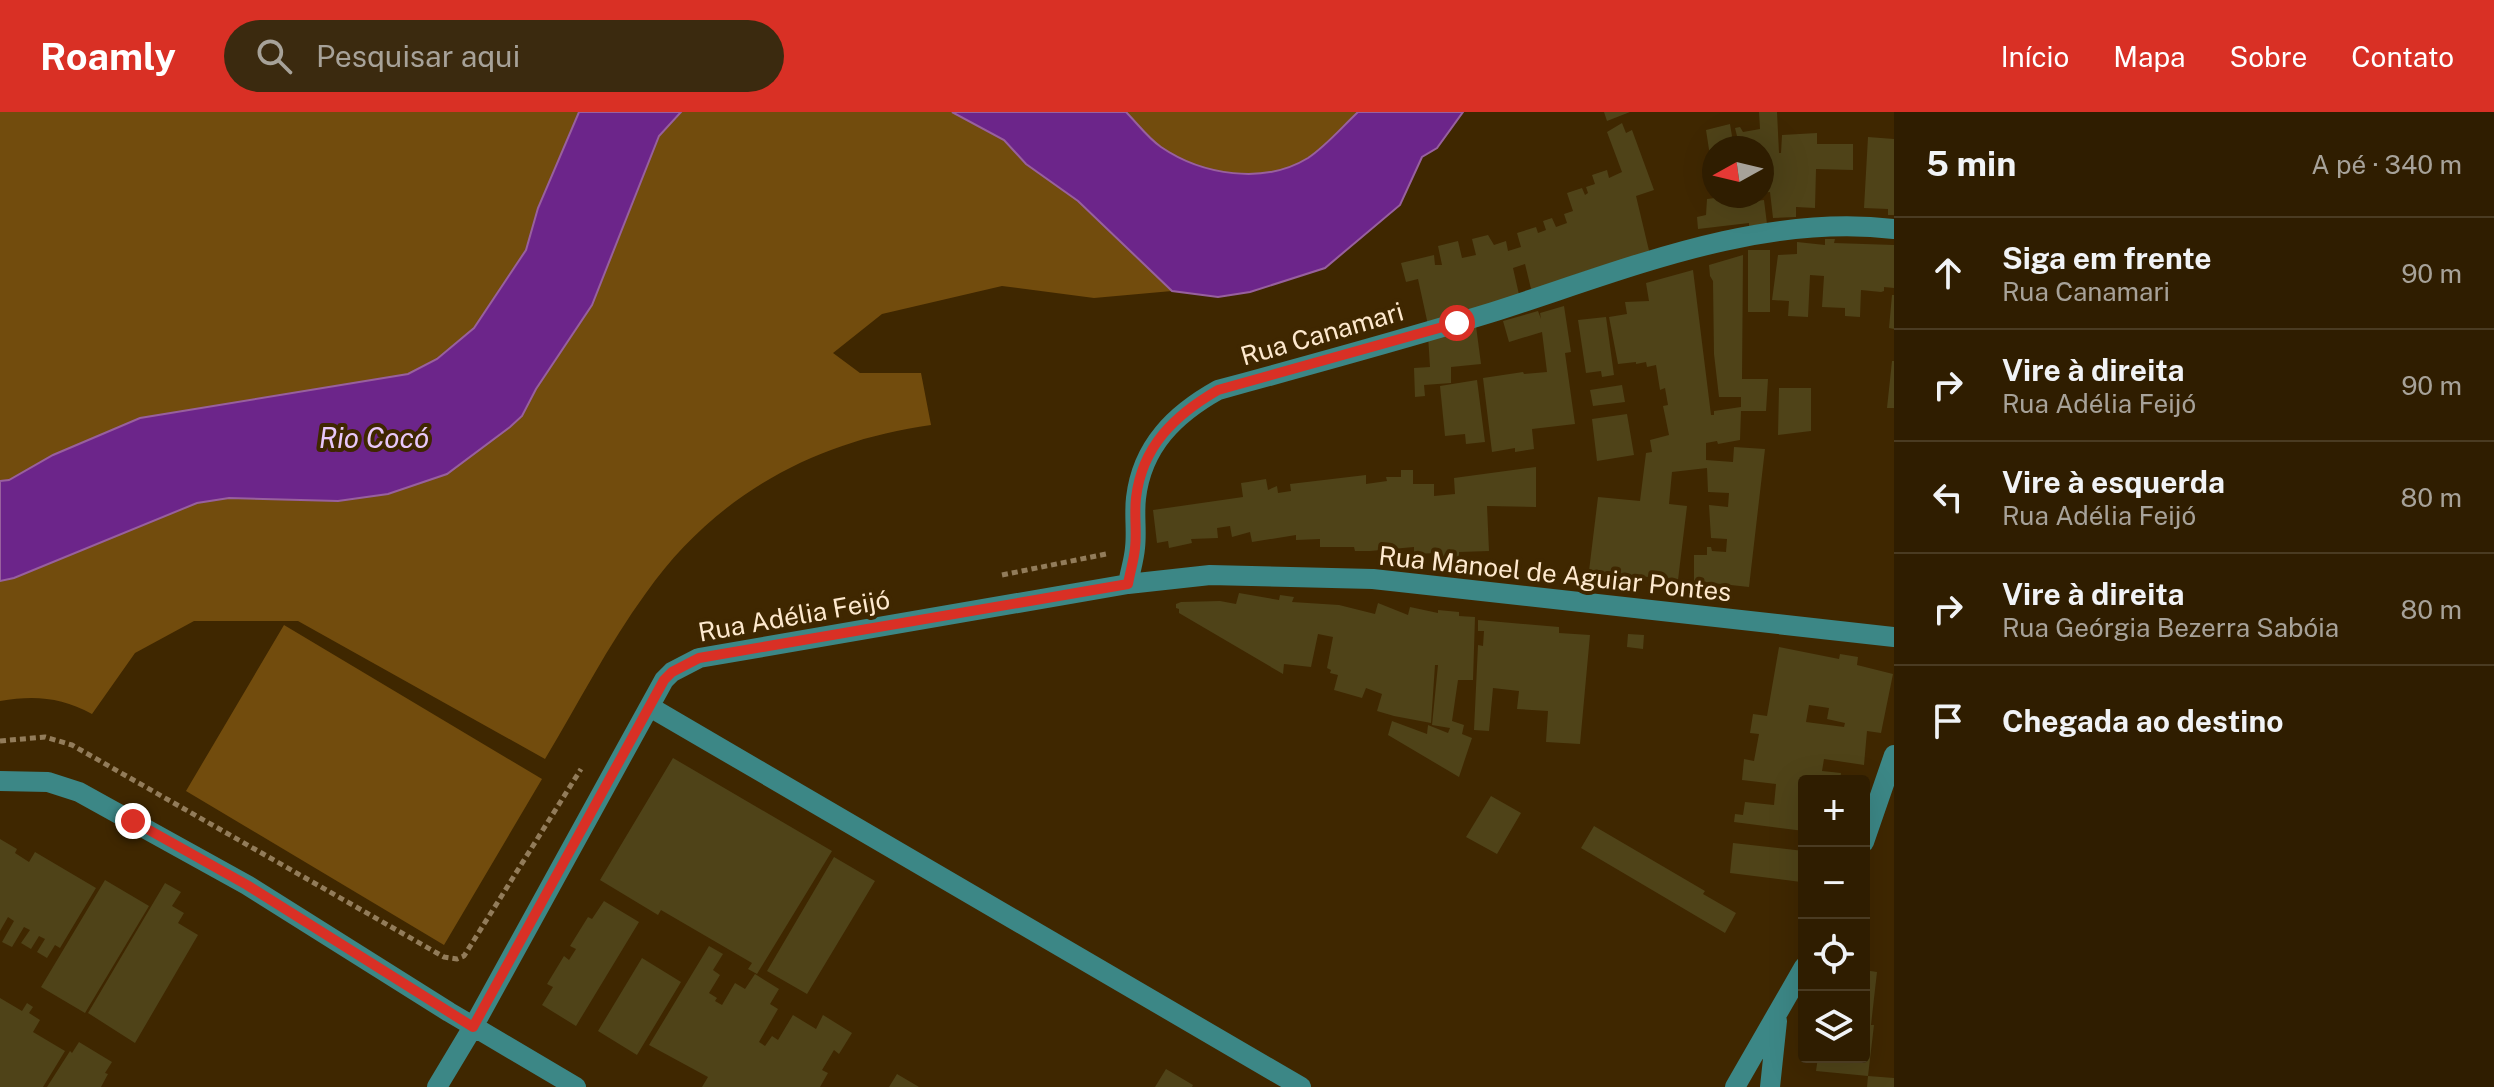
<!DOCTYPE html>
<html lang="pt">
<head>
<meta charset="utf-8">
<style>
	body { margin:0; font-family:"Public Sans",sans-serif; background:#3b2a0f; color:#f1f3f6 }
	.controls { position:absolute; right:24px; bottom:24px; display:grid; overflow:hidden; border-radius:8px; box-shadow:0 8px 32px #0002 }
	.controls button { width:72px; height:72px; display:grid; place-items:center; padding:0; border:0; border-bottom:2px solid #4a3b22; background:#2f1d00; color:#f1f3f6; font:40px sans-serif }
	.compass { position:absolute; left:1702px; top:24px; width:72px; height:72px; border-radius:50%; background:#2f1d00; box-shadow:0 8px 32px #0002; rotate:262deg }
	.stop { position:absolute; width:24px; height:24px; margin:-18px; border:6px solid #d93025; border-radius:50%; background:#fff }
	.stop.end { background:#d93025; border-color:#fff; box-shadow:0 2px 8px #0008 }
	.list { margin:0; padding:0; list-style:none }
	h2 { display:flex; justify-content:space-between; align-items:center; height:104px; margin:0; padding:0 32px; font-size:34px }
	h2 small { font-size:26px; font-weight:400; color:#a7a299 }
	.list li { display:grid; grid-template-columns:52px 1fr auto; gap:24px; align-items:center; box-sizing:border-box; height:112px; padding:0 32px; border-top:2px solid #4a3b22 }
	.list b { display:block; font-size:30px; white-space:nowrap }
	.list p { margin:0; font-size:26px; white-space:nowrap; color:#a7a299 }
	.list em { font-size:26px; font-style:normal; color:#a7a299 }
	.icon { flex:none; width:44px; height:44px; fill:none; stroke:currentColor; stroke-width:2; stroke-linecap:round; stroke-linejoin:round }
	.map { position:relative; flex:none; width:1894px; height:975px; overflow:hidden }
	header { display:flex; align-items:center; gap:48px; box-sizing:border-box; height:112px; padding:0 40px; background:#d93025; color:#fff }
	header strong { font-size:38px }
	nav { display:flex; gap:44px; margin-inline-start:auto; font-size:28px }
	.search { width:560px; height:72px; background:#3b2a0f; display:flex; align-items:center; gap:20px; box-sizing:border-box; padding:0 28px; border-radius:44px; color:#a7a299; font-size:30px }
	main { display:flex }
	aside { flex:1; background:#2f1d00 }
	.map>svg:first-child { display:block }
</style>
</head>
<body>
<header>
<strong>Roamly</strong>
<div class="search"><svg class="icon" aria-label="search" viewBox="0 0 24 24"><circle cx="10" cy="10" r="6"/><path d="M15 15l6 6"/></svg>Pesquisar aqui</div>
<nav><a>Início</a><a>Mapa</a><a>Sobre</a><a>Contato</a></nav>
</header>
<main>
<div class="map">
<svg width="1894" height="975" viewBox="0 0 1894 975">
	<rect width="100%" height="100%" fill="#3f2700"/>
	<!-- green -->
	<path fill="#724c0d" d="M0 0H579L538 96 526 138 474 216 437 247 408 262 53 343 9 368 0 369Z
		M681 0H952L1004 28 1026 52 1078 89 1172 179 1094 186 1002 174 882 202 833 241 860 261H921L931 313C815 329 715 383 646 481 608 533 578 592 545 647L298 509H194L135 541 92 602C61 585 34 583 0 589V469L14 466 197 391 229 386 388 382 447 362 510 315 522 304 536 277 592 193 659 24Z
		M1126 0H1358C1342 15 1326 34 1308 46 1264 73 1202 63 1161 35 1148 26 1137 11 1126 0Z
		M284 513 542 667 444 833 186 679Z"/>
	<!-- water -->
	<path fill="#6c258a" stroke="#98609e" stroke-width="2" d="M579 0H681L659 24 592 193 536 277 522 304 510 315 447 362 388 382 338 389 229 386 197 391 14 466 0 469V369L9 368 53 343 140 306 408 262 437 247 474 216 526 138 538 96Z
		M952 0H1126C1137 11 1148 26 1161 35 1202 63 1264 73 1308 46 1326 34 1342 15 1358 0H1463L1437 36 1422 45 1400 93 1325 156 1250 180 1218 185 1172 179 1078 89 1026 52 1004 28Z"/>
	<!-- building -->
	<path fill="#4f4318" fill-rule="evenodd" d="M1604 0H1630L1607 9Z
		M1759 0H1777L1779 41H1781L1782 23 1817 21V32H1853V58L1816 57 1815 96 1796 95V105L1773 106 1770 80 1762 81V36H1740L1735 16 1740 15 1743 20 1760 17Z
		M1622 11 1626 21 1632 18 1654 78 1636 84 1651 147 1592 157 1574 163 1576 169 1532 181 1525 152 1513 156 1520 187 1428 213 1418 167 1406 170 1401 151 1434 143 1435 153H1442L1438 134 1458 129 1462 146 1476 143 1472 127 1488 123 1494 133 1506 129 1508 139 1521 135 1517 121 1536 115 1538 121 1546 118 1543 109 1552 106 1556 115 1567 111 1564 102 1573 99 1567 81 1582 76 1585 83 1588 81 1586 75 1595 72 1592 63 1607 58 1609 66 1622 60 1607 20Z
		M1730 12 1734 36H1714L1712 57 1706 18Z
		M1868 25 1894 27V103H1888V97L1864 96Z
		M1731 84 1732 92 1764 88 1767 112 1749 114V111L1698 117 1697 105 1706 103 1707 87Z
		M1825 127H1835L1834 131 1894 133V176L1884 175V179L1881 180 1861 178 1860 205 1845 204V196L1822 195 1824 164 1810 163 1808 205 1788 204 1789 189 1772 188 1778 143 1797 142V130L1825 133Z
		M1748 138H1770V200H1748Z
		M1743 143 1742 267H1768L1766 299H1741L1740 328 1718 332 1717 329 1706 331V348L1733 350 1734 335 1765 337 1749 475 1694 469V443H1707V435H1711L1712 439 1726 440 1727 427 1711 426 1709 393 1728 395 1729 381 1708 380 1707 356 1672 360 1669 392 1687 394 1678 468 1589 459 1598 385 1640 389 1646 341 1652 340 1650 328 1669 323 1663 294 1668 293 1665 276 1660 278 1656 253 1647 255 1646 250 1636 252V250L1618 252 1609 205 1627 202 1625 190 1649 189 1646 171 1693 158 1711 303H1714V299L1741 295V285H1719L1714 242 1713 169 1710 164 1709 153Z
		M1892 183H1894V217L1889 216Z
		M1564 194 1571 240 1565 241 1575 312 1532 317 1534 337 1515 340V336L1492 340 1483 266 1523 260 1524 262 1547 260 1542 220 1509 230 1503 209 1538 199 1541 207 1540 201Z
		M1606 205 1614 263 1602 265 1601 259 1586 261 1578 208Z
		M1476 214 1481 252 1451 255V271L1424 273 1425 284 1415 285 1414 256 1430 255 1428 223Z
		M1892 249H1894V296H1887Z
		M1477 268 1485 330 1466 332 1465 322 1445 324 1440 274Z
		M1622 273 1625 290 1593 294 1590 278Z
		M1779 276H1811V319L1778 323Z
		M1627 302 1634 343 1597 349 1592 307Z
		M1536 355V395L1487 394 1489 439 1459 440V447L1436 446V441L1414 442V435L1370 439H1355L1354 435H1320V427L1296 428V423L1252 430 1250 420 1232 425 1230 414 1217 416 1218 426 1191 427 1192 431 1169 436 1168 429 1157 431 1153 398 1243 385 1241 371 1248 370 1266 367 1268 378 1277 374 1278 381 1291 379 1290 372 1366 363V372L1387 369 1386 365H1401V358H1413V372H1434V384L1455 382 1454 366Z
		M1239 481 1279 488 1280 483 1294 485 1292 490 1339 493 1375 502 1378 491 1408 503 1410 495 1438 501V498L1459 500V504L1475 505 1473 568H1458L1452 609 1464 613 1462 622 1472 626 1459 665 1388 623 1392 609 1427 622 1428 613 1448 621 1450 616 1432 613 1438 553H1435L1431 611 1394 604 1377 599 1382 582 1366 576 1362 586 1334 578 1338 563 1330 561 1331 558 1327 556 1333 525 1318 522 1311 555 1284 552 1283 562 1179 501V497L1176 496V492L1181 490 1220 489 1236 492Z
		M1478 508 1559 515V521L1590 523 1580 632 1546 630 1548 599 1517 597 1519 579 1493 576 1489 619 1474 618 1478 533 1483 534 1484 519H1478Z
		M1628 522 1644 523 1643 537 1627 535Z
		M1779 535 1839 547 1840 542 1858 545 1857 553 1893 562 1881 621 1867 619 1864 653 1824 647 1822 659 1841 661 1840 669H1804V719L1734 710 1735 702 1743 703 1745 690 1774 693 1776 672 1742 668 1744 647 1754 649 1759 622 1750 621 1753 602 1767 604ZM1809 593 1829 596 1827 607 1845 611 1844 615 1806 610Z
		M673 646 832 739 757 862 748 857 752 851 661 798 658 803 600 768Z
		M1491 684 1521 701 1497 742 1466 725Z
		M1594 714 1705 779 1703 782 1736 801 1725 821 1581 736Z
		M0 727 17 737 15 741 29 750 35 740 96 776 60 836 55 833 47 846 37 840 45 827 39 824 31 837 21 831 30 818 24 815 12 835 2 830 14 809 8 805 0 819Z
		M1733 731 1804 739 1801 770 1730 761Z
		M834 745 875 769 807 882 767 859Z
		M105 768 149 794 85 901 41 875Z
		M165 771 181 780 172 794 184 801 178 811 198 823 135 931 88 901Z
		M604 789 639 810 576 914 542 893 553 875 547 872 564 844 569 848 576 837 570 834 588 805 592 807Z
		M709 834 723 842 713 858 720 863 709 881 717 886 715 889 722 893 735 871 745 877 755 862 779 877 770 892 778 897 759 930 765 934 772 924 778 928 793 903 816 917 823 903 852 921 839 942 834 938 822 958 828 961 820 975H702L708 965 649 933Z
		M642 846 681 870 637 943 598 919Z
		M1864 858 1877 860 1871 913H1874L1868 964 1816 959 1818 945H1864Z
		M0 886 22 899 27 891 33 895 29 901 40 908 33 920 65 939 43 975H0Z
		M79 930 112 950 105 961 108 962 101 975H47L70 939 72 941Z
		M1166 957 1193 973 1192 975H1155Z
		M897 962 914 972 919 975H889Z
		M1868 964 1894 966V975H1867Z"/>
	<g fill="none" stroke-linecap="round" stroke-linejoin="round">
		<!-- path -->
		<path stroke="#927c5a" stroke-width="5" stroke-dasharray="6 4" stroke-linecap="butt" d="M1002 463 1106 442
			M0 629 45 625 72 633 444 845 457 847 464 844 581 657"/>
		<!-- minor -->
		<path stroke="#3c8786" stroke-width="20" d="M1128 472C1130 460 1134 448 1135 436 1137 419 1134 403 1136 386 1142 334 1175 302 1218 278 1310 253 1402 228 1493 200 1622 159 1757 101 1894 117
			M650 595 1301 975
			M0 669 48 670 79 680 247 773 449 900 576 975
			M1864 730 1894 643
			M437 975 473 915 664 568 672 560 699 546 1128 472 1210 463 1373 467 1894 525
			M1735 975 1804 855
			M1770 975 1777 909"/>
	</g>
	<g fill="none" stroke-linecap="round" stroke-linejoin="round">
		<!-- route -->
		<path stroke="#d93025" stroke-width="10" d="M133 709 247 773 473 915 664 568 672 560 699 546 1128 472C1130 460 1134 448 1135 436 1137 419 1134 403 1136 386 1142 334 1175 303 1218 278L1457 211"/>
	</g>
	<g text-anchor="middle" stroke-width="8" stroke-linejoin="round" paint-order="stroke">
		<!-- street labels -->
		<g font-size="26" fill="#fee9ce" stroke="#3f2700">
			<text transform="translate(1322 222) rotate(-16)" y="9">Rua Canamari</text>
			<text transform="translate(1555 462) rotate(6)" y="9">Rua Manoel de Aguiar Pontes</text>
			<text transform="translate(794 504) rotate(-10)" y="9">Rua Adélia Feijó</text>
		</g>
		<!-- water labels -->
		<g font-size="28" font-style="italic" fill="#e8c7fa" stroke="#3f2700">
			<text x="374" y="336">Rio Cocó</text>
		</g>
	</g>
</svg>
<div class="controls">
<button>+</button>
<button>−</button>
<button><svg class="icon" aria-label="locate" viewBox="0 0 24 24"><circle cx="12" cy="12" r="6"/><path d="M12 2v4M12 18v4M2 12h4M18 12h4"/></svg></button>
<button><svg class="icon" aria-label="layers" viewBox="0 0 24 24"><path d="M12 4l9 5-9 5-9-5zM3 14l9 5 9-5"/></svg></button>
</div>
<svg class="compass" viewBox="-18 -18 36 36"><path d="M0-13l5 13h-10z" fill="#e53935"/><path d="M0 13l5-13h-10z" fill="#a7a299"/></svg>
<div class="stop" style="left:1457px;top:211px"></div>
<div class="stop end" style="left:133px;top:709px"></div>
</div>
<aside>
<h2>5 min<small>A pé · 340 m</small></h2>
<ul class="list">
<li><svg class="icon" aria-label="ahead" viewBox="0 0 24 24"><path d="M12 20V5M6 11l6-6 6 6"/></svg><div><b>Siga em frente</b><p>Rua Canamari</p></div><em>90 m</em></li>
<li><svg class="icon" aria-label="right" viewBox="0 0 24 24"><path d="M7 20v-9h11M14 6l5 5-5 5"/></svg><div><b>Vire à direita</b><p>Rua Adélia Feijó</p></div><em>90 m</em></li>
<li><svg class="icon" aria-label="left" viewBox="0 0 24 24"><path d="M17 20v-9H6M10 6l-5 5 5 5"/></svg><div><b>Vire à esquerda</b><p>Rua Adélia Feijó</p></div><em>80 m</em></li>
<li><svg class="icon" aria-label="right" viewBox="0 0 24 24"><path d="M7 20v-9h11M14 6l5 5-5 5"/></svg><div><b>Vire à direita</b><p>Rua Geórgia Bezerra Sabóia</p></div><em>80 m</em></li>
<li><svg class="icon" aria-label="arrive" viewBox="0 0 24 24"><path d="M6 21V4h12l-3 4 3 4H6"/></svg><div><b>Chegada ao destino</b></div></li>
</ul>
</aside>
</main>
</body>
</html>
